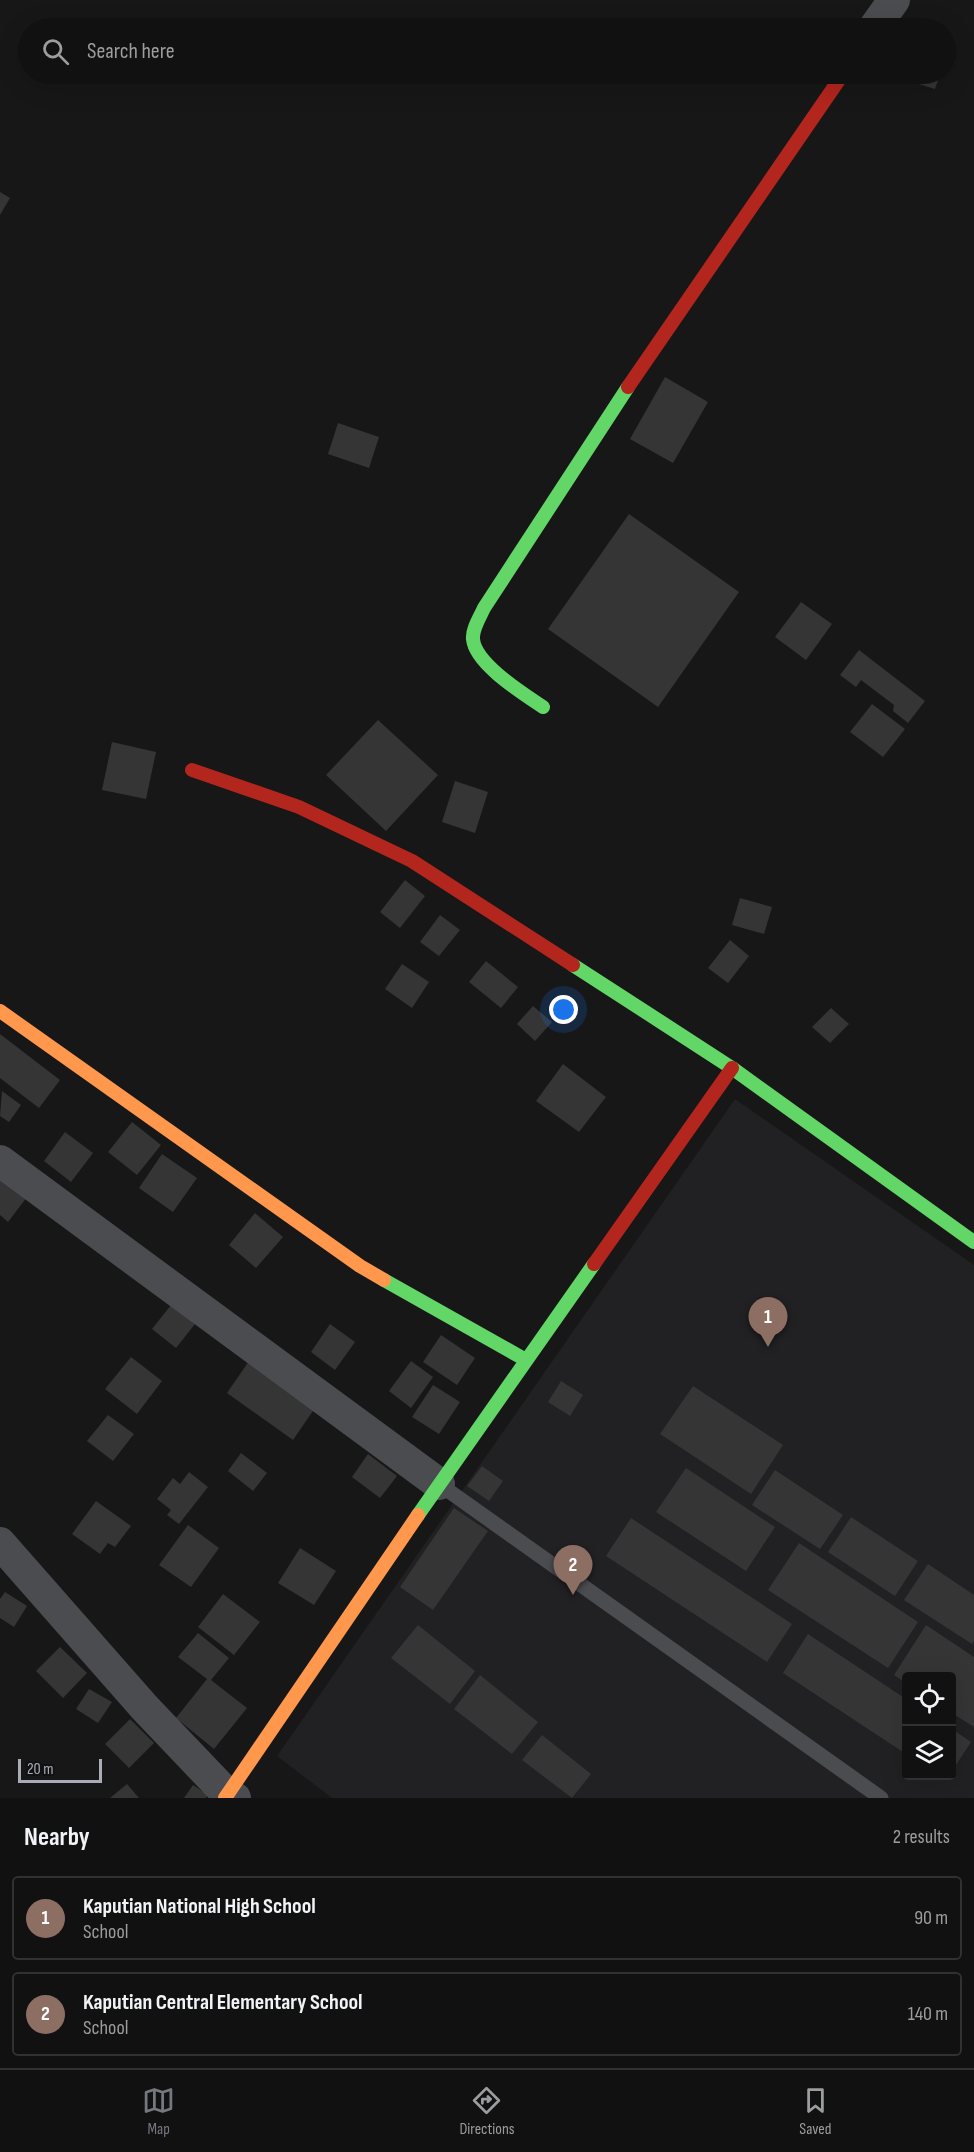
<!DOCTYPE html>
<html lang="en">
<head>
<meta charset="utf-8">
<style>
	body { margin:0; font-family:"Sofia Sans Condensed",sans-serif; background:#1a1a1a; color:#f1f3f6 }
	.controls { position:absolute; right:18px; bottom:18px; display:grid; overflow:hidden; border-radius:6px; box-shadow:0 6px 24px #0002 }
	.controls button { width:54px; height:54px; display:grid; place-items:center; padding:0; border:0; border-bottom:2px solid #303131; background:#111; color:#f1f3f6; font:30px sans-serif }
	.scale { position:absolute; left:18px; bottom:15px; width:84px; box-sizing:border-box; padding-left:6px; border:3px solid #a8adb8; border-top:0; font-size:16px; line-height:21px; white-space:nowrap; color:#a8adb8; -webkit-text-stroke:4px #111113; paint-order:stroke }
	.you { position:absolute; left:564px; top:1010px; width:21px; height:21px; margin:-15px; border:4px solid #fff; border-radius:50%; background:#1a73e8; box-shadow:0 0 0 9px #1a73e833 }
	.badge { display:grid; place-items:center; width:39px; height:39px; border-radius:50%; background:#757880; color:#fff; font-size:20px; font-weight:700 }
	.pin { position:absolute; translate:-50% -50px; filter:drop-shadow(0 2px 3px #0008) }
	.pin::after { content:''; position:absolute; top:32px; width:21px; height:18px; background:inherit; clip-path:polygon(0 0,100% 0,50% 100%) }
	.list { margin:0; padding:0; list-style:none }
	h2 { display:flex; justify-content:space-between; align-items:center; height:78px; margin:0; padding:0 24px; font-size:26px }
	h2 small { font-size:20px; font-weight:400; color:#9c9d9f }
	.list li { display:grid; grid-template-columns:39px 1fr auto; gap:18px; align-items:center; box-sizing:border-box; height:84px; margin:0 12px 12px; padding:0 12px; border:2px solid #303131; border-radius:6px }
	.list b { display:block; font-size:22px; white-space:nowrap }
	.list p { margin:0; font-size:20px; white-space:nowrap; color:#9c9d9f }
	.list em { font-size:20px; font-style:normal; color:#9c9d9f }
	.icon { flex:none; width:33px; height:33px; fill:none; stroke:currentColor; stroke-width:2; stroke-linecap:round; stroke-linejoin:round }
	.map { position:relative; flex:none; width:974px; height:1798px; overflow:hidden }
	.search { position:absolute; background:#111; box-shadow:0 6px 24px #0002; left:18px; right:18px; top:18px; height:66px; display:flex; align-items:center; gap:15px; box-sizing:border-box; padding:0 21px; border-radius:33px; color:#9c9d9f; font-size:22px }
	.sheet { height:270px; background:#111 }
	nav { display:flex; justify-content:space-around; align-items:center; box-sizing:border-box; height:84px; border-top:2px solid #303131; background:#111; font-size:16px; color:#9c9d9f }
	nav a { display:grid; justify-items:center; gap:3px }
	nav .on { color:#757880 }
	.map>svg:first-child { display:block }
</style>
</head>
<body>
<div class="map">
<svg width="974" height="1798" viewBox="0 0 974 1798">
	<rect width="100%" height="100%" fill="#171717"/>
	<!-- built -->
	<path fill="#212123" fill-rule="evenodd" d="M735 1099 974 1265V1798H332L277 1756ZM906 1676H952V1776H906Z"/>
	<!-- building -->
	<path fill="#353536" d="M946 39 950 41 946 53Z
		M894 74H940L935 89 893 76Z
		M0 192 10 198 0 215Z
		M665 377 708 402 673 463 630 439Z
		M338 423 379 437 369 468 328 454Z
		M629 514 739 592 658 707 548 629Z
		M801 602 832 624 806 660 775 637Z
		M859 650 925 701 908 723 893 711 894 705 861 680 856 687 840 675Z
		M872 704 905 729 883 757 850 732Z
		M378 720 438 775 386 831 326 775Z
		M112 742 156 752 146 799 102 790Z
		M455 781 488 792 475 833 442 822Z
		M405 880 425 896 400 928 380 912Z
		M740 898 772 907 764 934 732 925Z
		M440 915 460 930 439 956 420 942Z
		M730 940 749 956 728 983 708 968Z
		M486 961 518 987 501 1008 469 982Z
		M402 964 429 982 412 1008 385 989Z
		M533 1006 552 1022 535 1041 517 1024Z
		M831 1008 849 1024 830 1043 812 1027Z
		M0 1034 60 1080 39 1108 0 1078Z
		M563 1064 606 1097 579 1132 536 1101Z
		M2 1091 21 1105 9 1122 0 1116Z
		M132 1122 161 1145 137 1175 108 1152Z
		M65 1132 93 1153 71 1182 44 1161Z
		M162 1154 197 1178 173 1212 139 1188Z
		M0 1176 27 1197 8 1222 0 1215Z
		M255 1213 283 1237 256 1268 229 1245Z
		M175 1300 199 1319 176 1348 152 1329Z
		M330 1324 355 1342 335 1370 311 1352Z
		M441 1335 475 1358 457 1385 423 1362Z
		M131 1357 162 1381 137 1414 105 1389Z
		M249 1361 315 1408 293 1440 227 1393Z
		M411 1361 433 1377 411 1408 389 1391Z
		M561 1381 583 1395 570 1416 548 1402Z
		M433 1385 460 1402 439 1434 412 1417Z
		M693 1386 783 1445 751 1494 660 1434Z
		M108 1415 134 1434 113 1461 87 1441Z
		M241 1453 267 1473 253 1491 228 1471Z
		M368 1454 397 1476 380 1498 352 1477Z
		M482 1466 503 1481 489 1501 467 1486Z
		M686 1468 775 1527 746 1571 656 1512Z
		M775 1470 843 1515 820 1549 752 1505Z
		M189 1472 208 1487 179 1524 167 1515 171 1510 157 1499 173 1478 180 1484Z
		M96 1501 131 1526 115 1547 108 1543 100 1554 72 1534Z
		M454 1508 488 1531 433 1610 400 1587Z
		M851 1517 918 1561 895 1596 828 1552Z
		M631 1518 792 1624 767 1662 606 1556Z
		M188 1525 219 1548 191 1587 159 1565Z
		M799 1543 918 1622 888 1668 768 1590Z
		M300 1548 336 1571 314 1605 278 1583Z
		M928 1564 974 1595V1641L972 1644 904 1600Z
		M5 1592 27 1606 14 1627 0 1618V1599Z
		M223 1594 260 1622 234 1655 198 1627Z
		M418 1625 475 1671 450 1704 391 1658Z
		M926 1625 974 1657V1727L952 1713V1676H906V1683L894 1675Z
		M198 1633 229 1658 211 1680 247 1708 214 1749 176 1718 207 1679 178 1657Z
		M808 1634 906 1699V1754L783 1673Z
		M60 1647 87 1673 63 1698 36 1671Z
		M480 1675 538 1722 512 1754 454 1709Z
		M89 1689 112 1702 98 1723 76 1709Z
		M130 1719 154 1743 129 1768 105 1744Z
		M952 1729 971 1742 952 1771Z
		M542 1735 591 1774 572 1798 522 1760Z
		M127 1784 139 1798H110Z
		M193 1785 208 1795 206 1798H184Z"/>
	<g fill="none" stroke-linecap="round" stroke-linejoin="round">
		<!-- lane -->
		<path stroke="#4b4c50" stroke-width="15" d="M439 1484 881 1798"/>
		<!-- street -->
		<path stroke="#4b4c50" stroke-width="32" d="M874 28 894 0
			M0 1161 439 1484
			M0 1543 145 1708 227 1794 235 1798"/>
		<!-- fast -->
		<path stroke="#63d668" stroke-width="14" d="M543 707C524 694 475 664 473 639 472 629 480 617 484 608L628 387
			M573 965 732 1068 974 1242
			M384 1280 526 1360
			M418 1515 594 1264"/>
		<!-- slow -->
		<path stroke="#ff974d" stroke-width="14" d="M0 1011 360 1266 384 1280
			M225 1798 418 1515"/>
		<!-- jam -->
		<path stroke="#b3261e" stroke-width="14" d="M628 387 843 74
			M192 770 299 807 412 861 573 965
			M594 1264 732 1068"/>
	</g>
</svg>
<div class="controls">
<button><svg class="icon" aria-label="locate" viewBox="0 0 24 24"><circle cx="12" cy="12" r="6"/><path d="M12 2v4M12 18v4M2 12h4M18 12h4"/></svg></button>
<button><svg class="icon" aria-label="layers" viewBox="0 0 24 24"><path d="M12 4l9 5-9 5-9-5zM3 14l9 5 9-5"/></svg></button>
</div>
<div class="scale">20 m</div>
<div class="you"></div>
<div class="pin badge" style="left:768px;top:1347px;background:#8d6e63">1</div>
<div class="pin badge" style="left:573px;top:1595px;background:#8d6e63">2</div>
<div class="search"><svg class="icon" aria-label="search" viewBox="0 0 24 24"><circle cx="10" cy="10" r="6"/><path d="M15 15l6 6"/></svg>Search here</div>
</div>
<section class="sheet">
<h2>Nearby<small>2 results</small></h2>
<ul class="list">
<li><span class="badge" style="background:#8d6e63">1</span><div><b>Kaputian National High School</b><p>School</p></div><em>90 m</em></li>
<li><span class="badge" style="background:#8d6e63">2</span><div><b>Kaputian Central Elementary School</b><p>School</p></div><em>140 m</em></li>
</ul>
</section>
<nav>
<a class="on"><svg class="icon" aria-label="map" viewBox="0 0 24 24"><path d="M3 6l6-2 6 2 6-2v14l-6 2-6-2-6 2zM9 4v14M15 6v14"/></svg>Map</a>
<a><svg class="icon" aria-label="directions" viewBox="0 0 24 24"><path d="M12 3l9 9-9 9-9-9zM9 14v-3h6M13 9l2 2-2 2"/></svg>Directions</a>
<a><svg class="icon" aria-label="saved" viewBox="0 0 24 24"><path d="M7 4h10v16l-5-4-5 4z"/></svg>Saved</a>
</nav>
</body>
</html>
